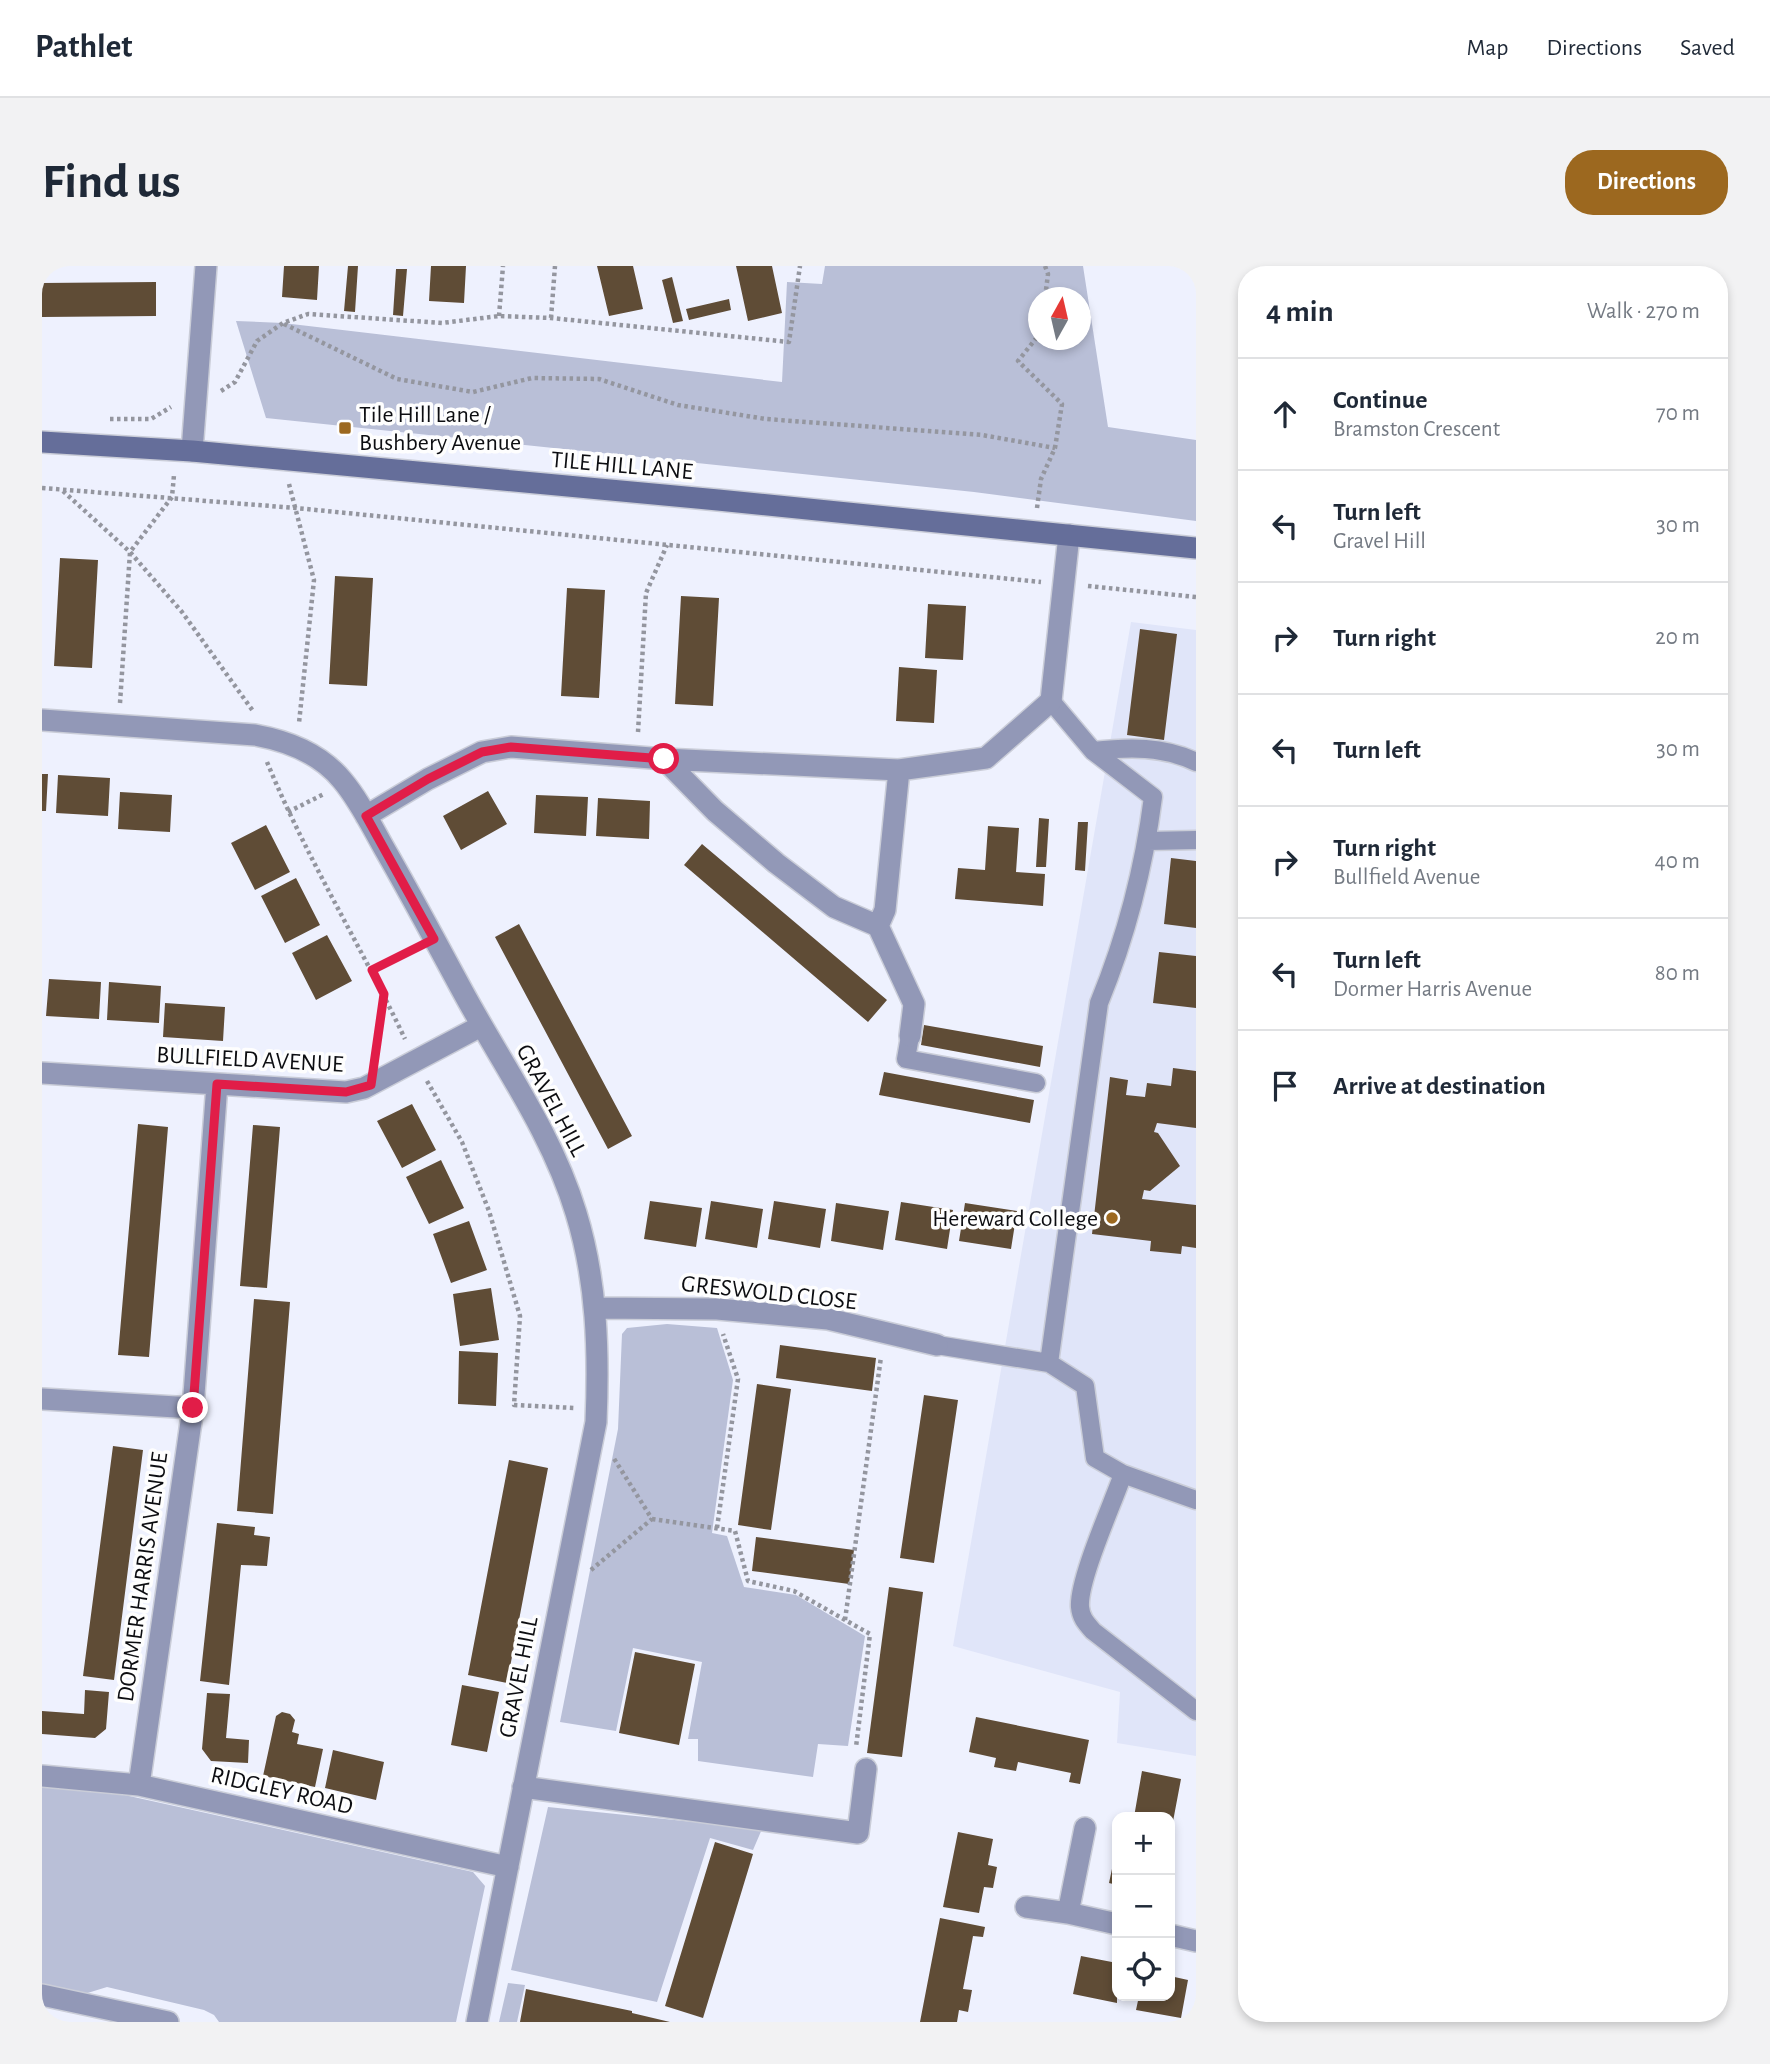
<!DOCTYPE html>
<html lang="en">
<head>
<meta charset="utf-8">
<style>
	body { margin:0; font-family:"Alegreya Sans",sans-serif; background:#f2f2f3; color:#1f2937 }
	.controls { position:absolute; right:21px; bottom:21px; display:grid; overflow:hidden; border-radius:14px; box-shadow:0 4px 10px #0003 }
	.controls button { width:63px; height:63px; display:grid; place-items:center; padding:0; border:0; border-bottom:2px solid #e0e1e3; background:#fff; color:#1f2937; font:35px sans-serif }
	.compass { position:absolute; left:986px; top:21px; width:63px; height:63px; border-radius:50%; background:#fff; box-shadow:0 4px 10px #0003; rotate:8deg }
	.stop { position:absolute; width:21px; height:21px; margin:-16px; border:5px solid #e11d48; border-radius:50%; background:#fff }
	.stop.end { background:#e11d48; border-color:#fff; box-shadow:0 2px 7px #0008 }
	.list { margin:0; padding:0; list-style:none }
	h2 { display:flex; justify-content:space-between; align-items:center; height:91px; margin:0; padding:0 28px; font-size:30px }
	h2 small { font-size:23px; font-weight:400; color:#747a83 }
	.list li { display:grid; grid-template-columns:46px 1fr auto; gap:21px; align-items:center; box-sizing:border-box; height:112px; padding:0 28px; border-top:2px solid #e0e1e3 }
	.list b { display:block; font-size:26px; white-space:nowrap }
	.list p { margin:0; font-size:23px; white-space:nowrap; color:#747a83 }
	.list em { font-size:23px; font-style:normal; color:#747a83 }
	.icon { flex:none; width:38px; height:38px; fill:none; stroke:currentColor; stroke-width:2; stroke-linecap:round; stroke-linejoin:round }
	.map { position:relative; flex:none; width:1154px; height:1756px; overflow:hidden; border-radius:28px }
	header { display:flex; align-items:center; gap:42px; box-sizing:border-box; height:98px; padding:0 35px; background:#fff; border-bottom:2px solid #e0e1e3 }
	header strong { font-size:33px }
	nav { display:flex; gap:38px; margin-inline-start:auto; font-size:24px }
	.intro { display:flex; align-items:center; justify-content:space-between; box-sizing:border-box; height:168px; padding:0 42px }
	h1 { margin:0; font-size:49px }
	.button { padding:18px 32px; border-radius:28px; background:#9c681f; color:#fff; font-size:24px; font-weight:700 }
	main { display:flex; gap:42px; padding:0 42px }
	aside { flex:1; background:#fff; border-radius:28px; box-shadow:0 4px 10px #0003 }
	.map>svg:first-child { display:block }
</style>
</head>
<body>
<header>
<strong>Pathlet</strong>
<nav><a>Map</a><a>Directions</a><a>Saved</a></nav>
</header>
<div class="intro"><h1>Find us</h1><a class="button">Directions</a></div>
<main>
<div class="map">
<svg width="1154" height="1756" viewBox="0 0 1154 1756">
	<rect width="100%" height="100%" fill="#eef1fe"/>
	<!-- built -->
	<path fill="#e0e5f9" d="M1089 356 1154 364V1490L1075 1477 1078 1426 911 1380Z"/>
	<!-- green -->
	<path fill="#b9bfd7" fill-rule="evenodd" d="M783 0H1041L1066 161 1154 174V255L932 226 224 152 194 55 241 57 740 116 745 16 780 18ZM996 32H1038V74H996Z
		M625 1058 675 1062 691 1114 670 1267 685 1270 702 1321 754 1329 823 1370 806 1480 776 1478 771 1511 656 1495V1473H646L660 1396 591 1382 574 1465 518 1456 576 1163 580 1068 585 1062Z
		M0 1521 69 1526 431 1606 443 1620 414 1756H177L172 1749 162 1744 65 1721 39 1729 0 1719Z
		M506 1541 720 1563 711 1584 668 1572 615 1736 469 1704Z
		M466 1717 483 1719 475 1756H457Z"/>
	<!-- building -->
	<path fill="#5f4c36" d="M242 0H277L275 34 240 31Z
		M306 0H316L313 46 302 45Z
		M389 0H424L422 37 387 35Z
		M555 0H591L601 43 567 50Z
		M694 0H730L740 47 706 55Z
		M354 3H365L361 50 351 49Z
		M630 11 641 55 631 57 620 14Z
		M114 16V50L0 51V17Z
		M687 33 689 44 647 54 644 43Z
		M18 292 56 294 50 402 12 400Z
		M293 310 331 312 325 420 287 418Z
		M525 322 563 324 557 432 519 430Z
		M639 330 677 332 671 440 633 438Z
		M886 338 924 340 921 394 883 392Z
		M1098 363 1135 368 1122 474 1085 469Z
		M857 401 895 404 892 457 854 455Z
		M0 508H6L4 545H0Z
		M16 509 68 512 66 550 14 547Z
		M446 525 465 558 419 584 401 550Z
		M78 526 130 529 128 566 76 563Z
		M494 529 546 531 544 570 492 567Z
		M556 532 608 535 607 573 554 570Z
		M997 552 1007 553 1004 601H994Z
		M1036 556H1046L1043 605 1033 604Z
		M224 559 248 606 213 624 189 577Z
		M946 560 977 562 974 606 1003 608 1001 640 913 633 916 602 943 604Z
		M660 578 845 734 826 756 642 599Z
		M1129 592 1154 595V662L1122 658Z
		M254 612 278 659 243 677 219 630Z
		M477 658 590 870 566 883 453 671Z
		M285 669 310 715 274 734 250 687Z
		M1117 686 1154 690V742L1111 737Z
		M7 713 59 716 57 753 4 750Z
		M67 716 119 720 117 757 65 754Z
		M123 737 183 741 181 775 121 771Z
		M882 759 1001 780 998 801 879 779Z
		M1131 802 1154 805V862L1115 857 1112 866 1116 867 1138 900 1108 925 1102 924 1100 933 1154 939V982L1140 980 1139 988 1108 985 1109 975 1050 968 1068 811 1086 814 1084 829 1103 831 1105 817 1129 820Z
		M842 806 992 834 988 857 837 829Z
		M370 838 394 884 360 902 335 855Z
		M96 858 126 861 107 1091 76 1089Z
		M211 859 238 861 225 1022 198 1020Z
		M399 894 422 942 387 958 364 911Z
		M608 935 660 942 654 981 602 973Z
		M669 935 721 943 715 982 663 973Z
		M732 935 784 943 778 982 726 973Z
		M859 936 911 944 905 983 853 974Z
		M794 937 847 945 841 984 789 975Z
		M923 937 975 945 969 983 917 975Z
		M427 955 445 1004 409 1017 391 968Z
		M449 1022 457 1074 418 1080 411 1028Z
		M212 1033 248 1036 231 1248 195 1245Z
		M738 1079 834 1092 830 1125 734 1112Z
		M417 1085 456 1087 454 1140 416 1138Z
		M715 1118 749 1123 729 1264 696 1259Z
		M882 1129 916 1134 892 1297 858 1292Z
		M71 1180 101 1184 72 1414 41 1410Z
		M467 1194 506 1202 465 1417 426 1409Z
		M175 1257 213 1261 212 1269 228 1271 225 1300 199 1299 187 1419 158 1415Z
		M714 1271 812 1284 807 1318 710 1305Z
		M847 1321 881 1326 860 1491 825 1487Z
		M593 1386 653 1398 637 1479 577 1467Z
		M420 1419 457 1426 445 1486 409 1479Z
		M43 1424 67 1426 64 1463 53 1472 0 1468V1445L42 1448Z
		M165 1427 188 1428 184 1472 207 1474 206 1497 169 1495 160 1483Z
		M240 1446 248 1448 253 1454 250 1466 257 1468 255 1478 281 1483 273 1521 221 1510 234 1450Z
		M934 1451 1047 1474 1038 1518 1027 1516 1029 1507 976 1496 974 1505 952 1501 954 1492 927 1486Z
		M291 1484 342 1496 334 1534 283 1522Z
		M1100 1505 1139 1513 1129 1566 1128 1551H1092Z
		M916 1566 951 1573 946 1599 955 1601 951 1622 942 1621 937 1647 901 1641Z
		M673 1576 711 1588 661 1752 623 1740Z
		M1074 1584 1075 1585V1619L1067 1617Z
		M898 1652 943 1661 941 1671 931 1670 921 1723 930 1724 926 1746 917 1744 915 1756H878Z
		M1039 1690 1075 1697V1737L1031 1728Z
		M1128 1710 1146 1714 1139 1752 1094 1744 1097 1730H1128Z
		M484 1723 590 1745V1747L628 1756H478Z"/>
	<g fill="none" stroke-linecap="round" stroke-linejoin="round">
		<defs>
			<path id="lane" d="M1051 485C1087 481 1121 480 1154 496
				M1106 575 1154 574
				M868 770 864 793 994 817
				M895 1079 1007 1097 1057 737C1084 671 1102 602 1111 531L1051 485 1009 435
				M1007 1097 1043 1120 1053 1192 1081 1208 1154 1234
				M1081 1208C1071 1237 1036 1314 1038 1341 1039 1352 1044 1357 1051 1365L1154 1445"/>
			<path id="street" d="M150 185 164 0
				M0 454 213 469C246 475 278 487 300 514 317 534 329 559 342 582 369 629 395 678 421 726 460 798 510 867 534 947 555 1015 557 1085 554 1156L435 1756
				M622 493 673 545 734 597 792 641 836 660 843 644 857 504
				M324 550 386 513 440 486 469 481 622 493 857 504 944 492 1009 435 1027 269
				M836 660 872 738 868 770
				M0 807 304 826 322 822 439 760
				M553 1042 675 1043 786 1053 895 1079
				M0 1133 151 1142
				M0 1510 97 1519 466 1601
				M97 1519 151 1142 175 818
				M481 1521 816 1567 824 1503
				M984 1641 1026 1647 1075 1658
				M1026 1647 1043 1562
				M1128 1669 1154 1675
				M0 1729 126 1756"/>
			<path id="secondary" d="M0 176 150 185 676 234 1154 282"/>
		</defs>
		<!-- lane casing -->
		<use href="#lane" stroke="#cacdd8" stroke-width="21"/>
		<!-- street casing -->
		<use href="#street" stroke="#cacdd8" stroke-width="24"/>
		<!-- secondary casing -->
		<use href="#secondary" stroke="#cacdd8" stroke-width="24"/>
		<!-- path -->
		<path stroke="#94969f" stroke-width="4.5" stroke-dasharray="3.5 3.5" stroke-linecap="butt" d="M1003 0 1006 8 1003 32
			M457 50 461 0
			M509 52 513 0
			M242 58 355 113 431 126 490 112 557 113 636 139 724 153 940 169 1013 182
			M179 125 193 116 215 75 241 57 266 48 400 57 457 50 509 52 747 76 758 0
			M68 153H109L129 141
			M247 218 272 314 257 457
			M0 222 254 242 999 316
			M21 225 88 286 140 346 211 445
			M995 242 999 213 1013 182 1020 138 976 95 996 70
			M1046 320 1154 331
			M78 437 88 286 130 231 132 209
			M596 466 604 327 625 279
			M225 496C264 591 319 680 363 773
			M246 546 282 528
			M330 704 373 683
			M333 789 342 729
			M385 815 420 876 447 945 478 1050 472 1139 533 1142
			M610 1253 693 1265 706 1315 752 1325 828 1368 814 1481
			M675 1262 696 1113 681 1068
			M549 1304 610 1253 571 1191
			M803 1354 839 1091"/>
		<!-- lane -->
		<use href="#lane" stroke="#9298b7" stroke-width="18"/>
		<!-- street -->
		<use href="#street" stroke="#9298b7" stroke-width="21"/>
		<!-- secondary -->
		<use href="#secondary" stroke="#656e9a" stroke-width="21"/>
	</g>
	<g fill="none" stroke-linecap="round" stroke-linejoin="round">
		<!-- route -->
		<path stroke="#e11d48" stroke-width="9" d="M151 1142 175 818 304 826 329 819 342 728 330 704 392 673 324 550 386 513 440 486 469 481 622 493"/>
	</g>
	<!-- markers -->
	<g fill="#9c681f" stroke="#fefefe" stroke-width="2.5">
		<rect x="296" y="155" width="14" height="14" rx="3.5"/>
		<circle cx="1070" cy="952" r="7"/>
	</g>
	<g text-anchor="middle" stroke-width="7" stroke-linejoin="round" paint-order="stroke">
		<!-- poi labels -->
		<g font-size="24" fill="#0c0d11" stroke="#fefefe" text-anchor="start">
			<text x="317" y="156">Tile Hill Lane /<tspan x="317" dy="28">Bushbery Avenue</tspan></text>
			<text x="1056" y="960" text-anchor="end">Hereward College</text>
		</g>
		<!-- street labels -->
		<g font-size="24" fill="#0c0d11" stroke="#fefefe">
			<text transform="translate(580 199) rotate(5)" y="8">TILE HILL LANE</text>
			<text transform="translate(208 793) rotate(3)" y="8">BULLFIELD AVENUE</text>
			<text transform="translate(510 834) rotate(62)" y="8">GRAVEL HILL</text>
			<text transform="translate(727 1026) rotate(6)" y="8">GRESWOLD CLOSE</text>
			<text transform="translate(100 1311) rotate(-82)" y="8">DORMER HARRIS AVENUE</text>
			<text transform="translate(476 1411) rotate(-79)" y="8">GRAVEL HILL</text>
			<text transform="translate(240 1524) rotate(13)" y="8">RIDGLEY ROAD</text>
		</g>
	</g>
</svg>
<div class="controls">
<button>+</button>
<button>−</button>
<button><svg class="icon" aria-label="locate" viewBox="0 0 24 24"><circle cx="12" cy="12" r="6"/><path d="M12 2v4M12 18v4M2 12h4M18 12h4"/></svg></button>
</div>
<svg class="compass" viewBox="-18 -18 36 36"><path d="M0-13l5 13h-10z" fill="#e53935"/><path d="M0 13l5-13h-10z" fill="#747a83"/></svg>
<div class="stop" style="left:622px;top:493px"></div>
<div class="stop end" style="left:151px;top:1142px"></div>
</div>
<aside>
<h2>4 min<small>Walk · 270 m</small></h2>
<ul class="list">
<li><svg class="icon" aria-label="ahead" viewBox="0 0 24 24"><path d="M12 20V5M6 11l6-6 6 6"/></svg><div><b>Continue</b><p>Bramston Crescent</p></div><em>70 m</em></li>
<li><svg class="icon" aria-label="left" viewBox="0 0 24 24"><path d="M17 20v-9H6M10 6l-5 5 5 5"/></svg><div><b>Turn left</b><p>Gravel Hill</p></div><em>30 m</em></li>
<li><svg class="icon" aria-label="right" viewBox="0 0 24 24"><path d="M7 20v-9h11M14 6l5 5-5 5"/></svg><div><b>Turn right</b></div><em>20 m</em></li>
<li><svg class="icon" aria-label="left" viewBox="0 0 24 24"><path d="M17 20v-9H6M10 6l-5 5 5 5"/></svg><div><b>Turn left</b></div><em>30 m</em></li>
<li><svg class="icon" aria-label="right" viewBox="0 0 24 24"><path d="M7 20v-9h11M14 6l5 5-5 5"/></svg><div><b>Turn right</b><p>Bullfield Avenue</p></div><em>40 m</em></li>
<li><svg class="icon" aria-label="left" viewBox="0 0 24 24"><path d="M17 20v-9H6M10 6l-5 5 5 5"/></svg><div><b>Turn left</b><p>Dormer Harris Avenue</p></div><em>80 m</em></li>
<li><svg class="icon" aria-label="arrive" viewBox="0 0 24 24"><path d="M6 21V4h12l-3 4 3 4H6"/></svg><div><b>Arrive at destination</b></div></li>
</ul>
</aside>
</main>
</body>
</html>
